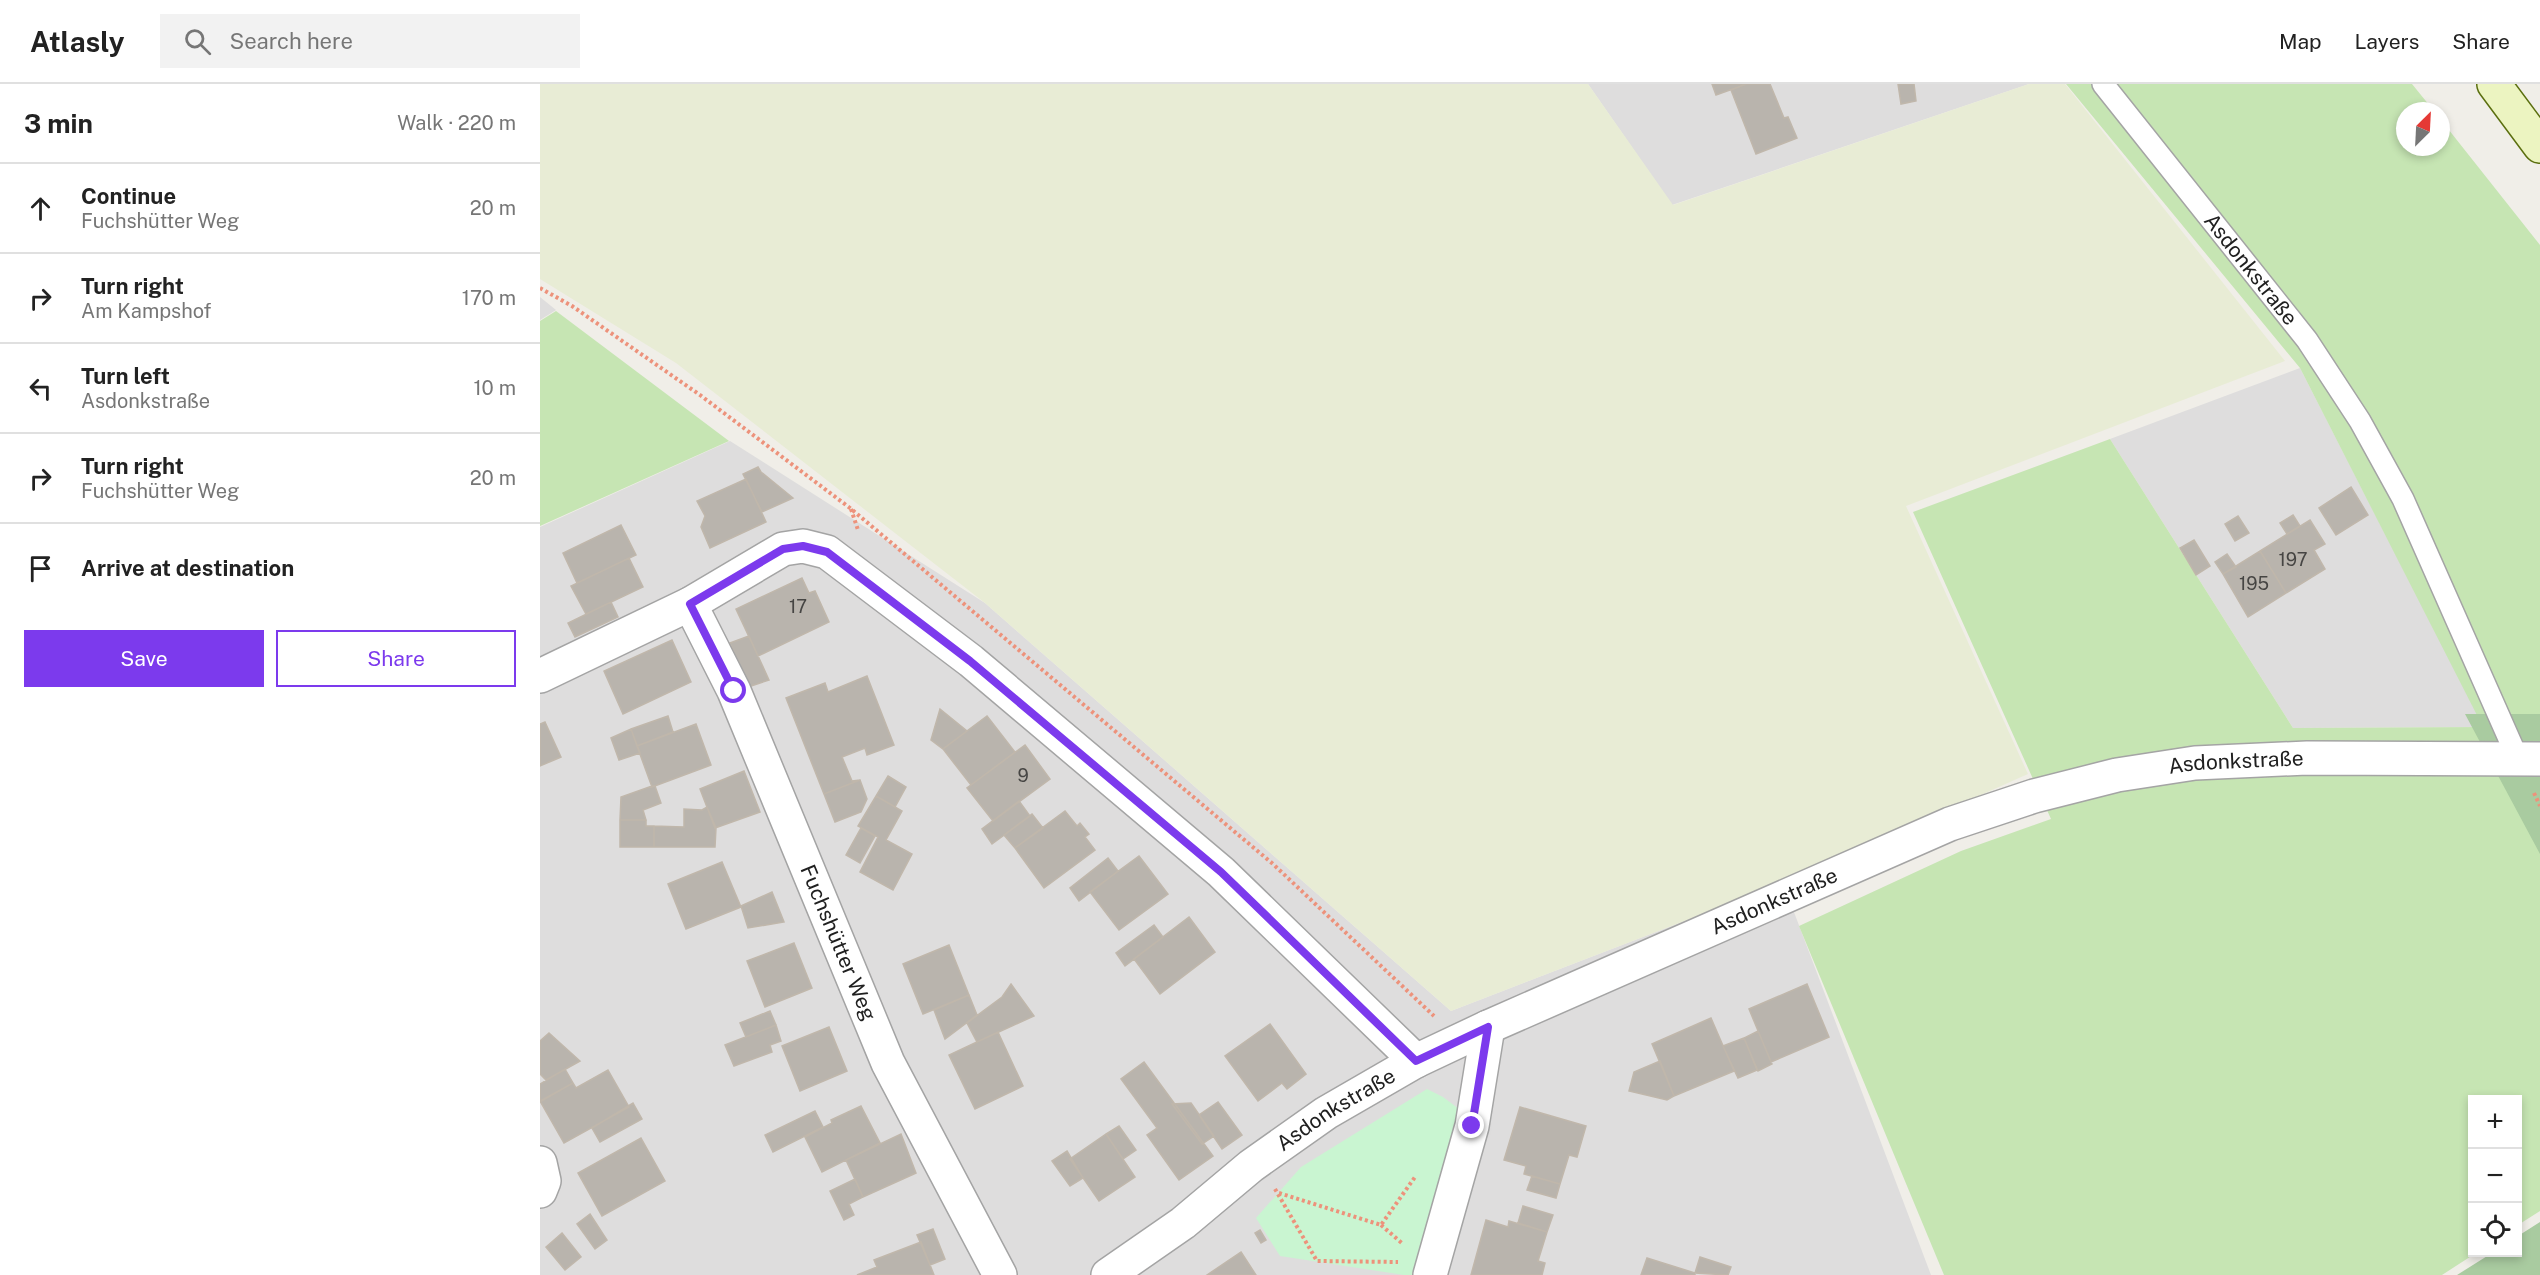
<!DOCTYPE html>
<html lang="en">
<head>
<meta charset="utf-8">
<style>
	body { margin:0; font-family:"Public Sans",sans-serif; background:#f2f2f2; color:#222 }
	.controls { position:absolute; right:18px; bottom:18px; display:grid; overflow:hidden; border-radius:0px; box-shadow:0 3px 9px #0003 }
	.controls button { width:54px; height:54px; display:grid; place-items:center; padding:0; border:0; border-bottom:2px solid #e0e0e0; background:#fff; color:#222; font:30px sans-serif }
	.compass { position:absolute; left:1856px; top:18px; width:54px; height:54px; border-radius:50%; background:#fff; box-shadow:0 3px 9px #0003; rotate:24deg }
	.stop { position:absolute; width:18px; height:18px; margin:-14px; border:4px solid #7c3aed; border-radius:50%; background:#fff }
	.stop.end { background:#7c3aed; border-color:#fff; box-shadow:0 2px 6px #0008 }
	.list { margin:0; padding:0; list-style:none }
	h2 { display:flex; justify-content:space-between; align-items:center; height:78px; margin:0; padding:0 24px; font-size:26px }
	h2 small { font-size:20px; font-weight:400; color:#767676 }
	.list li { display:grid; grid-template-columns:39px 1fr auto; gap:18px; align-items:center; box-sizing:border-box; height:90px; padding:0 24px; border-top:2px solid #e0e0e0 }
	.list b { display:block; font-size:22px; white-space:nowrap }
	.list p { margin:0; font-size:20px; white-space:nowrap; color:#767676 }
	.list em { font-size:20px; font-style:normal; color:#767676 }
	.actions { display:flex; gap:12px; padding:18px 24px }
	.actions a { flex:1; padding:14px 0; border:2px solid #7c3aed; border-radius:0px; text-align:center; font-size:21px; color:#7c3aed }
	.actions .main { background:#7c3aed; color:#fff }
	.icon { flex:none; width:33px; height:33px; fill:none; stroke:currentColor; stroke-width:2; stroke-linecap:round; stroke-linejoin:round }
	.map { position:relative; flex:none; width:2000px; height:1191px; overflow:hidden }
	header { display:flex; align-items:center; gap:36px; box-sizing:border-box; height:84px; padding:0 30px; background:#fff; border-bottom:2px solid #e0e0e0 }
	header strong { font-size:28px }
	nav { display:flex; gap:33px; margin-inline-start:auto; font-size:21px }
	.search { width:420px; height:54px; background:#f2f2f2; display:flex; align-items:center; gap:15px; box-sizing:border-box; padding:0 21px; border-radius:0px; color:#767676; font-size:22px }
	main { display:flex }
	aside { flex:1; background:#fff }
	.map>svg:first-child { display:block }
</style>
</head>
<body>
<header>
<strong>Atlasly</strong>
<div class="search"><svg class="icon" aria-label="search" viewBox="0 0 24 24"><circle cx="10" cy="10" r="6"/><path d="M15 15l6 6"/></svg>Search here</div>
<nav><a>Map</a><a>Layers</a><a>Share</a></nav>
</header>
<main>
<aside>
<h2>3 min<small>Walk · 220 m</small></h2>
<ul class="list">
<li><svg class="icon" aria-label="ahead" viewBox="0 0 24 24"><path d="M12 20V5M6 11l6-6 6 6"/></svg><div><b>Continue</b><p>Fuchshütter Weg</p></div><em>20 m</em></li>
<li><svg class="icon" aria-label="right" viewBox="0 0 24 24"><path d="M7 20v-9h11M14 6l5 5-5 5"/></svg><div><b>Turn right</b><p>Am Kampshof</p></div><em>170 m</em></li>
<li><svg class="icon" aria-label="left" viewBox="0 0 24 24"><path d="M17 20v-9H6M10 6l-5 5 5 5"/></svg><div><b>Turn left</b><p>Asdonkstraße</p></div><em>10 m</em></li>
<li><svg class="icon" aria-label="right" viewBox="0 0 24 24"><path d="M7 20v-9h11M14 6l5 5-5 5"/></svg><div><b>Turn right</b><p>Fuchshütter Weg</p></div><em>20 m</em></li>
<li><svg class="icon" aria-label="arrive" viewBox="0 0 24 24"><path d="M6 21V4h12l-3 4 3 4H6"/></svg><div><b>Arrive at destination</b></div></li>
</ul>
<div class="actions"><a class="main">Save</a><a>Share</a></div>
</aside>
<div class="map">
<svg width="2000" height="1191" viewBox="0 0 2000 1191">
	<rect width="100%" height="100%" fill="#f0eee8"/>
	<!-- residential -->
	<path fill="#dedddd" d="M1048 0H1489L1132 121Z
		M0 213 16 226 0 236Z
		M1760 284 1944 643 1753 644 1570 355Z
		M190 357 445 519 911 927 1243 799 1391 1191H0V443Z"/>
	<!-- farmland -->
	<path fill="#e8ecd5" d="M0 0H1048L1133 121 1489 0H1525L1745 277 1366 422 1488 690 1243 799 911 927 445 519 136 279 0 195Z"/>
	<!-- grass -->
	<path fill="#c6e5b3" d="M1526 0H1872L1894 27H1865V63H1901V36L2000 161V1127L1978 1141V1016H1932V1168L1936 1169 1902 1191H1404L1259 842 1421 767 1511 735 1373 428 1570 355 1753 644 1943 643 1760 284Z
		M16 227 189 357 0 442V237Z"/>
	<!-- forest -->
	<path fill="#a9cba0" d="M1925 630H2000V770Z
		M2000 1138V1191H1917L1952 1169 1978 1168V1152Z"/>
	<!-- park -->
	<path fill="#c9f5d1" d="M887 1005 903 1013 919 1025 882 1191H864L740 1172 716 1134 761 1083Z"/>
	<!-- building -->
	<path fill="#b9b4ad" stroke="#c0b7ab" stroke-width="1.5" d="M1172 0H1203L1204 1 1176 11Z
		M1230 0 1244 34 1248 33 1257 54 1216 70 1191 6 1206 0Z
		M1358 0H1374L1376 17 1361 20Z
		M218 383 221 388 253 414 222 428 203 390Z
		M206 395 226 438 170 464 161 443 165 432 157 417Z
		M1811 403 1828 431 1796 451 1779 424Z
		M1753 431 1760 442 1747 450 1740 439Z
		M1698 432 1709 449 1695 457 1685 440Z
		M1770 436 1785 460 1774 466 1785 485 1746 509 1720 467Z
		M81 441 96 471 37 499 23 469Z
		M1654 456 1670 482 1656 491 1640 464Z
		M1720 467 1746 509 1708 533 1683 490Z
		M1687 470 1696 483 1683 490 1675 478Z
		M89 474 103 503 46 530 31 502Z
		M262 494 269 509 275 507 289 538 218 572 196 525Z
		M71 518 78 533 35 553 28 539Z
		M209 552 229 596 208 603 190 559Z
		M132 556 151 598 83 630 64 587Z
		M327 592 354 661 327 671 325 664 302 673 312 697 320 696 284 710 246 614 285 599 288 608Z
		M400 625 427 647 403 665 391 656Z
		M128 632 133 648 97 662 91 645Z
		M447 632 475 668 431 701 403 665Z
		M5 638 21 673 0 682V640Z
		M156 640 171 681 112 703 97 662Z
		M91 645 100 669 79 676 71 654Z
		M485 661 510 695 453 737 427 704Z
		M204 687 220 728 175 744 160 705Z
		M348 692 366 703 355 723 336 712Z
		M320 696 327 715 321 728 295 738 284 710Z
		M112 702H115L121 719 103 726 106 736H80L81 713Z
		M336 712 362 727 346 756 372 770 353 806 320 788 338 753 318 742Z
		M479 717 490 732 452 760 442 745Z
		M167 723 176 744 175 763H114V742L144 743V725L162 726Z
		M525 727 537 742 540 739 549 750 545 753 555 766 504 804 475 764Z
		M492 730 503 744 475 764 464 751Z
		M80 736H106V742H114V763H80Z
		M321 744 335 752 320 779 306 771Z
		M599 772 628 810 579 846 550 808Z
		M568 774 578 787 539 817 530 804Z
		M182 778 201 823 146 845 128 800Z
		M232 808 244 838 208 844 201 822Z
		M649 833 675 868 620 910 594 875Z
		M614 841 623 853 585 882 576 869Z
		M254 859 272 904 225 923 207 877Z
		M409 861 429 911 383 930 363 880Z
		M471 900 494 932 437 958 427 939 462 913Z
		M1267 900 1289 953 1231 978 1209 925Z
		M429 911 437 931 405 955 394 926Z
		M230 927 236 941 206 953 200 939Z
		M1171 934 1194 987 1134 1012 1112 960Z
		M730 940 766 990 747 1005 742 999 718 1017 685 972Z
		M236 941 241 957 230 961 232 968 194 982 185 961Z
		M289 943 307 987 260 1007 242 962Z
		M1218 947 1232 980 1218 987 1204 954Z
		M458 948 483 1002 435 1025 409 971Z
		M9 949 40 977 6 996 0 990V957Z
		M1204 954 1217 986 1198 994 1183 962Z
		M1120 977 1134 1012 1127 1016 1089 1007 1094 988Z
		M604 978 673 1072 639 1096 607 1051 617 1044 581 995Z
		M25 985 33 999 0 1018V1000Z
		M68 986 89 1023 24 1059 0 1017 33 999 36 1004Z
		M678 1018 702 1051 682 1065 659 1031Z
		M93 1019 102 1035 60 1058 52 1044Z
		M651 1019 674 1052 662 1060 632 1020Z
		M321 1022 340 1059 282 1088 265 1053 292 1039 291 1036Z
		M980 1023 1046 1042 1037 1073 1029 1071 1020 1100 984 1090 986 1082 964 1076Z
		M275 1027 283 1043 233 1068 225 1051Z
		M579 1042 596 1066 583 1075 566 1050Z
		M361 1050 376 1089 323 1113 306 1076Z
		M566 1050 595 1093 559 1117 530 1075Z
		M101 1054 125 1097 62 1132 38 1089Z
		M527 1067 543 1094 530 1102 512 1077Z
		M992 1092 1020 1100 1016 1114 987 1106Z
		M315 1095 323 1113 309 1120 314 1131 304 1136 290 1107Z
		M983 1122 1013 1131 1007 1148 978 1139Z
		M50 1130 67 1156 55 1165 37 1140Z
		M946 1136 968 1143 969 1137 1007 1148 998 1177 1005 1179 1002 1191H931Z
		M393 1145 405 1175 390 1181 377 1151Z
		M720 1146 726 1156 721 1159 715 1149Z
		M22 1149 41 1173 25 1186 6 1163Z
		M381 1158 394 1191H317L337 1183 334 1176Z
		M701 1168 716 1191H667Z
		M1160 1173 1191 1183 1188 1191 1155 1189Z
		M1107 1174 1155 1189V1191H1101Z"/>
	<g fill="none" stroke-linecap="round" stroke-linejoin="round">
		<defs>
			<g id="service">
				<path id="s1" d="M1563 0 1767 256 1820 337 1863 415 1978 675"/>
			</g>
			<g id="minor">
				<path id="s2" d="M150 520 194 607 348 979 460 1191"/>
				<path d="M0 592 150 520 243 465 263 462 287 468 431 577 681 788 876 977"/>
				<path d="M0 1079 4 1097 0 1107"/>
				<path d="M890 1191 932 1042 948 943"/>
			</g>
			<g id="tertiary">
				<path id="s3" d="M568 1191 643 1139 711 1082 786 1029 876 977 948 943 1410 740 1494 712 1577 691 1655 679 1767 674 2000 675"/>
			</g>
			<path id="secondary" d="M1954 0 2000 62"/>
		</defs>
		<!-- service casing -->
		<use href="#service" stroke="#a4a4a4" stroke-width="24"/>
		<!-- minor casing -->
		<use href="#minor" stroke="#a4a4a4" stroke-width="36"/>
		<!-- tertiary casing -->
		<use href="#tertiary" stroke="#a4a4a4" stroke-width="36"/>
		<!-- secondary casing -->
		<use href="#secondary" stroke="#5b6f0f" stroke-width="36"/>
		<!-- path -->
		<path stroke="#ed927b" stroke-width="4" stroke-dasharray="3 3" stroke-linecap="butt" d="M0 204 32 222 160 311 310 424 733 780 894 932
			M311 425 318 446
			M1994 709 2000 722
			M735 1105 777 1177 858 1178
			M739 1109 841 1141 875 1093
			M841 1141 863 1160"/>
		<!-- service -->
		<use href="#service" stroke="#fff" stroke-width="21"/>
		<!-- minor -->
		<use href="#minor" stroke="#fff" stroke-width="33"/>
		<!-- tertiary -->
		<use href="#tertiary" stroke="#fff" stroke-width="33"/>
		<!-- secondary -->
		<use href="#secondary" stroke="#ecf4c1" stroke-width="33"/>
	</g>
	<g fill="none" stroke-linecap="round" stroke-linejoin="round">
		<!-- route -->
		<path stroke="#7c3aed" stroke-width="8" d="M194 607 150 520 243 465 263 462 287 468 430 577 681 788 876 977 948 943 932 1042"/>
	</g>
	<g text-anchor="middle" stroke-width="4.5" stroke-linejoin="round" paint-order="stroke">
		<!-- number labels -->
		<g font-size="18" fill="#464543">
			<text x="1753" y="482">197</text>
			<text x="1714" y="506">195</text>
			<text x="258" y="529">17</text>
			<text x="483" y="698">9</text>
		</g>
		<!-- street labels -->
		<g font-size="21" fill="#202020" stroke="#fff">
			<text dy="7" stroke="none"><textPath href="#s1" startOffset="237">Asdonkstraße</textPath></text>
			<text dy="7" stroke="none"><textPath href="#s3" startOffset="1254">Asdonkstraße</textPath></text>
			<text dy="7" stroke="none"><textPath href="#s3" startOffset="768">Asdonkstraße</textPath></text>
			<text dy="7" stroke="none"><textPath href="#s2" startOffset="370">Fuchshütter Weg</textPath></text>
			<text dy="7" stroke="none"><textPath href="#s3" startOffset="282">Asdonkstraße</textPath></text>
		</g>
	</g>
</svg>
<div class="controls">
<button>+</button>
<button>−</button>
<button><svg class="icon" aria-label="locate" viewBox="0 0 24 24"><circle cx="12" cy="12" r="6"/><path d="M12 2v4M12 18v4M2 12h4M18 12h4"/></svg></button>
</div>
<svg class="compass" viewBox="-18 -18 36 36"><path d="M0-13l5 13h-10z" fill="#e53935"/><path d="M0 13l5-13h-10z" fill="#767676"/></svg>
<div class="stop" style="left:194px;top:607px"></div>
<div class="stop end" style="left:932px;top:1042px"></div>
</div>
</main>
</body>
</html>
